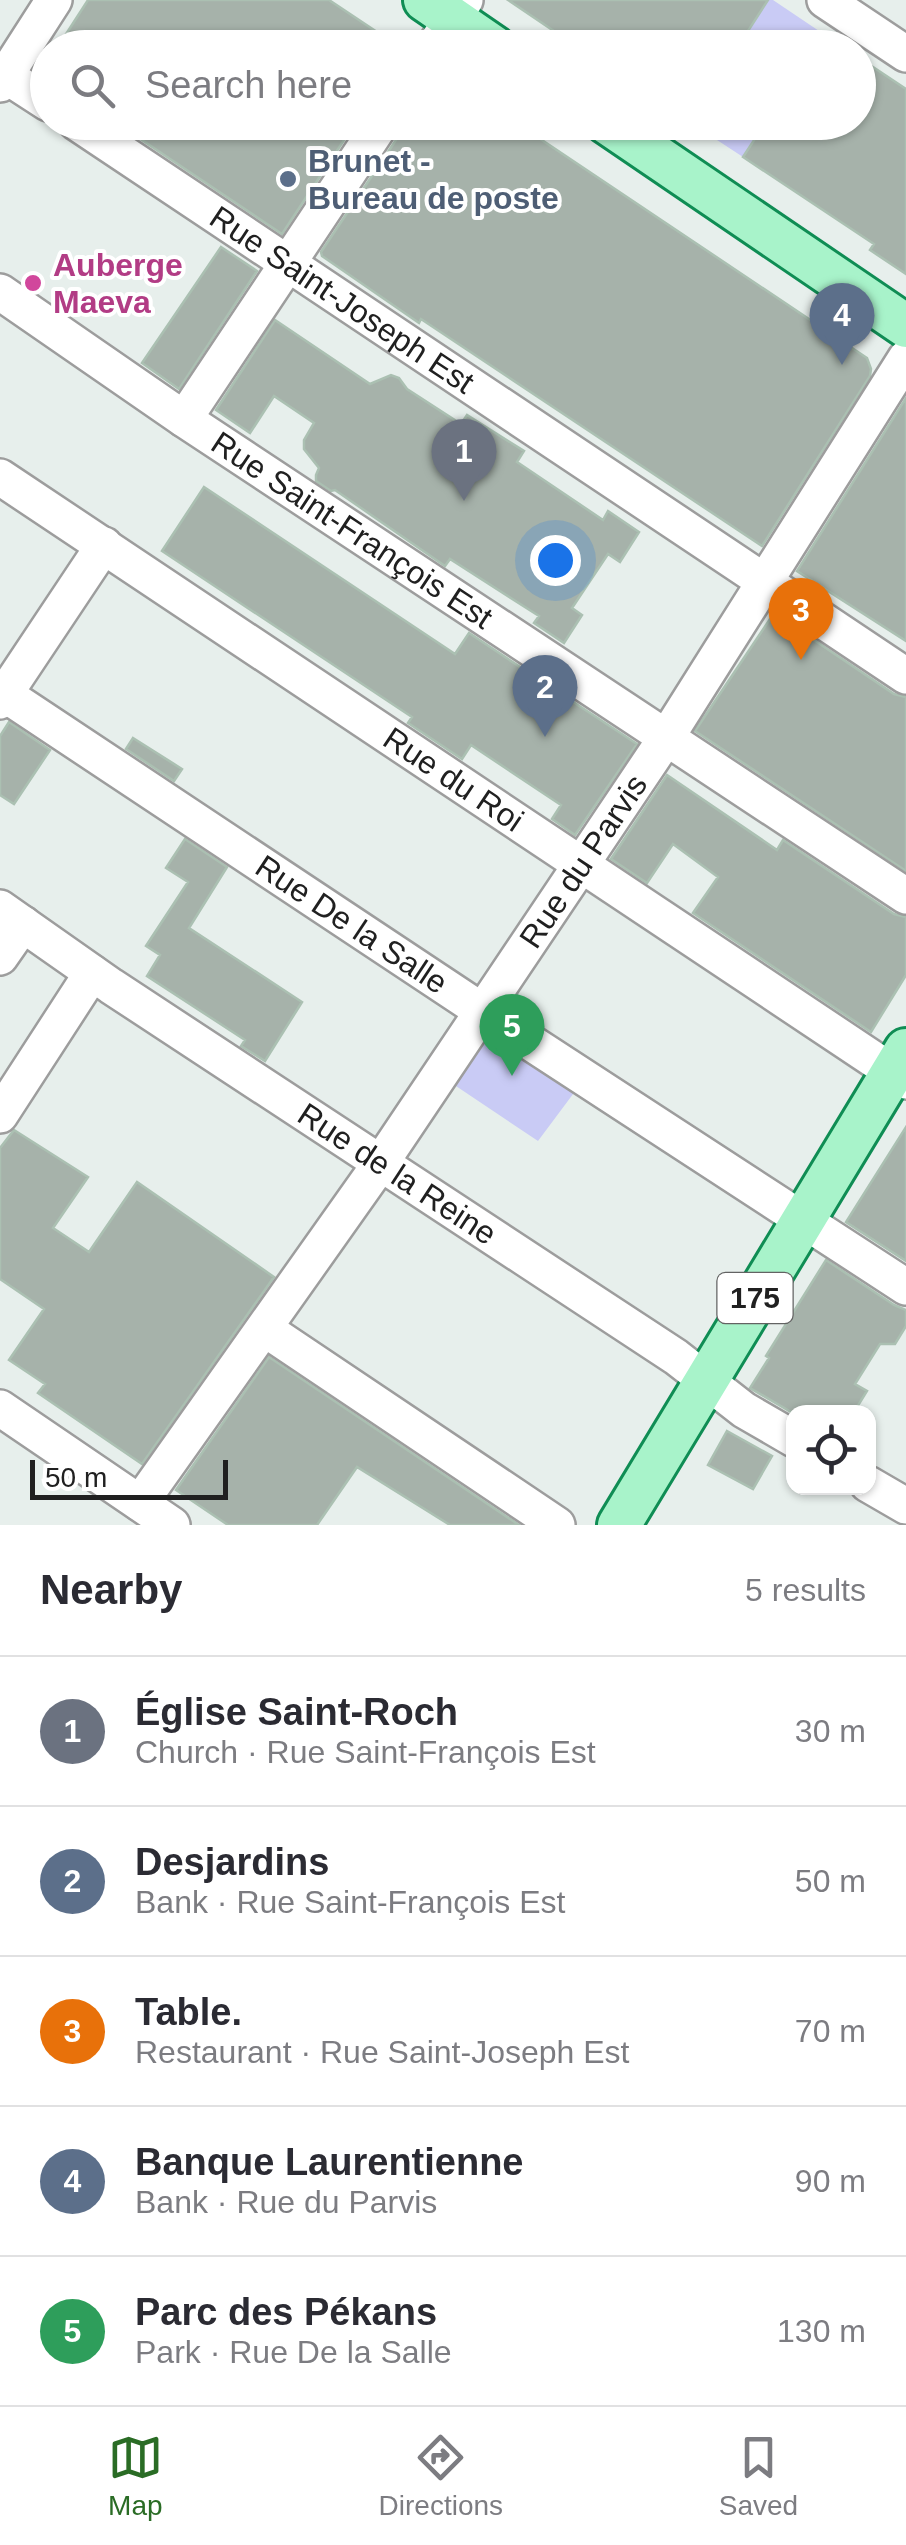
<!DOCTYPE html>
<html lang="en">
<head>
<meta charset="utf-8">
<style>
	body { margin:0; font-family:Helvetica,sans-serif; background:#f2f2f3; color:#2b2b33 }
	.controls { position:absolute; right:30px; bottom:30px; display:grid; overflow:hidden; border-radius:20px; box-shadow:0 2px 8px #0004 }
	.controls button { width:90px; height:90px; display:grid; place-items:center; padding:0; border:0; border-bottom:2px solid #e1e1e2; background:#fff; color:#2b2b33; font:50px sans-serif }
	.scale { position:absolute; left:30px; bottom:25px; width:198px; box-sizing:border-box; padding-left:10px; border:5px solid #202020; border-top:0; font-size:28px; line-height:35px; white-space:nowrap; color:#202020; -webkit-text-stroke:8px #fff; paint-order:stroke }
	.you { position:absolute; left:555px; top:560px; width:35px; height:35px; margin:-25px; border:8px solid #fff; border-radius:50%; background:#1a73e8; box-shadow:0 0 0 15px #1a73e833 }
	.badge { display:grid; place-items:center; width:65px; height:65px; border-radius:50%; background:#2a6c25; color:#fff; font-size:32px; font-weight:700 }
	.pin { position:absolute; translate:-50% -82px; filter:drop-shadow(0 2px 5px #0008) }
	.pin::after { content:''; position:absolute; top:52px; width:35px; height:30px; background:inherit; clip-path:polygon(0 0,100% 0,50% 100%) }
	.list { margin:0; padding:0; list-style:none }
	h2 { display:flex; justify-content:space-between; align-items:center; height:130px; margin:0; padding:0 40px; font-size:42px }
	h2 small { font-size:32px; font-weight:400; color:#7c7c81 }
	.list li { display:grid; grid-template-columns:65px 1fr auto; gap:30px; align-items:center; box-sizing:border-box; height:150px; padding:0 40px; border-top:2px solid #e1e1e2 }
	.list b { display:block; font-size:38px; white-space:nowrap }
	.list p { margin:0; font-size:32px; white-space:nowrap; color:#7c7c81 }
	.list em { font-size:32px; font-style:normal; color:#7c7c81 }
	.icon { flex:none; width:55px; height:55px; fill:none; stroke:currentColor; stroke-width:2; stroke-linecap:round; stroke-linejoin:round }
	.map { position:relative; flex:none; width:906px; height:1525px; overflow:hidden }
	.search { position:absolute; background:#fff; box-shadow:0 2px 8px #0004; left:30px; right:30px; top:30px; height:110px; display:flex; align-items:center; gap:25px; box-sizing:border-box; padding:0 35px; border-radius:55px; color:#7c7c81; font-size:38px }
	.sheet { height:880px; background:#fff }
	nav { display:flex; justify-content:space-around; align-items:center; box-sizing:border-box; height:140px; border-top:2px solid #e1e1e2; background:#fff; font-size:28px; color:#7c7c81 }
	nav a { display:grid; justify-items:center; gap:5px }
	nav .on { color:#2a6c25 }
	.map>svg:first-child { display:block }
</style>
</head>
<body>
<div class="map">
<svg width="906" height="1525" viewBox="0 0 906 1525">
	<rect width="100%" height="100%" fill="#e7efec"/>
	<!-- park -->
	<path fill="#c9cbf5" d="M768 0H773L825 35 816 47 737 48Z
		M691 123H748L760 131 743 157Z
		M482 1011 585 1078 538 1141 438 1074Z"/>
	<!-- building -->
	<path fill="#a6b2aa" stroke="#abc0b2" stroke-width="2.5" d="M88 0H329L401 48H57Z
		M508 0H768L737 48H579Z
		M858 57 906 89V274L870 250 874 244 743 157 766 122H858Z
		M115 122H356L282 234Z
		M403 122H515L867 358 871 369 870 376 762 546 421 319 419 323 322 256 321 252 400 134Z
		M221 247 257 271 179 389 142 363Z
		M275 320 370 384 391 375 399 378 407 389 461 424 467 415 524 451 517 462 603 520 608 511 639 532 620 562 608 554 572 608 582 615 564 643 534 623 539 616 450 559 445 566 335 490 331 491 316 481V475L319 468 304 449V440L314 423 274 396 250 433 216 410Z
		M906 398V641L797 571Z
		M204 487 455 654 469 633 526 671 543 696 549 686 637 744 575 835 552 819 561 805 471 745 462 759 408 723 412 717 162 551Z
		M774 613 894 694 906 697V871L695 731Z
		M9 722 50 750 14 804 0 795V736Z
		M133 738 182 769 174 781 126 749Z
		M667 775 777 850 783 840 894 914 906 917V975L871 1032 693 913 718 877 673 844 647 883 611 859Z
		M185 839 227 867 189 928 302 1002 265 1061 241 1046 245 1040 147 976 160 955 146 946 188 882 166 868Z
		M906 1127V1261L846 1222Z
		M14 1130 88 1177 53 1228 89 1252 137 1182 274 1277 142 1464 38 1393 45 1384 9 1360 44 1309 0 1279V1148Z
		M826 1260 894 1305 906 1310V1326L895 1344H880L855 1384 867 1391 854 1412H791L750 1388 769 1358 766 1356Z
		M269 1357 519 1525H450L357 1467 317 1525H228L176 1490Z
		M727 1431 772 1456 753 1489 708 1465Z"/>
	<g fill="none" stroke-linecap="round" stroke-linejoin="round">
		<defs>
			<g id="minor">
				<path d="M825 0 906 54"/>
				<path d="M433 48 465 0"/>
				<path d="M0 72 48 103"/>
				<path d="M0 84 54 0"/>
				<path id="s1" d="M76 122 906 676"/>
				<path id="s2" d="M0 292 184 419 906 896"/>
				<path d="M184 419 382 122"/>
				<path id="s3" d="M0 477 906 1081"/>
				<path id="s4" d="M0 691 482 1011 906 1287"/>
				<path d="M0 701 104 545"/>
				<path id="s5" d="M0 908 111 986 676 1357 744 1410 794 1439"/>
				<path d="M0 957 23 924"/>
				<path d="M0 1115 92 973"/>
				<path d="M265 1329 557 1525"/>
				<path d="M0 1408 172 1525"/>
				<path d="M868 1484 906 1506"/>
				<path id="s6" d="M140 1503 380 1164 666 738 906 358"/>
			</g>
			<path id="major" d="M425 0 495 48
				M606 122 906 326
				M619 1525 906 1050"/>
		</defs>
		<!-- minor casing -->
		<use href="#minor" stroke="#9d9d9d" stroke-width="40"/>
		<!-- major casing -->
		<use href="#major" stroke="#0f8d54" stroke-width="48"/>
		<!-- minor -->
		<use href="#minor" stroke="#fff" stroke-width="35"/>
		<!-- major -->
		<use href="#major" stroke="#a8f3ca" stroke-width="42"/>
	</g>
	<!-- markers -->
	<circle fill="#5c6f8a" stroke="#fff" stroke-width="4" cx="288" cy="179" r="10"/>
	<circle fill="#d1479c" stroke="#fff" stroke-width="4" cx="33" cy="283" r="10"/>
	<g text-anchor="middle" stroke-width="8" stroke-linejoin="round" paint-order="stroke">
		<!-- shield labels -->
		<rect fill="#fff" stroke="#636363" stroke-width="2.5" x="717.5" y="1273" width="75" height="50" rx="8"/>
		<g font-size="30" font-weight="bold" fill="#202020">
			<text x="755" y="1308">175</text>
		</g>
		<!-- service labels -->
		<g font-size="32" font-weight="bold" fill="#4e5e75" stroke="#fff" text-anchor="start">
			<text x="308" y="172">Brunet -<tspan x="308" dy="37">Bureau de poste</tspan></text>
		</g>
		<!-- hotel labels -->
		<g font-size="32" font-weight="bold" fill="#b23c85" stroke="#fff" text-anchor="start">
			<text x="53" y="276">Auberge<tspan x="53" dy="37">Maeva</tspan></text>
		</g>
		<!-- street labels -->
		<g font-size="32" fill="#202020" stroke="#fff">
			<text dy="11" stroke="none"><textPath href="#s1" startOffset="320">Rue Saint-Joseph Est</textPath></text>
			<text dy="11" stroke="none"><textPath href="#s2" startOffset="425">Rue Saint-François Est</textPath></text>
			<text dy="11" stroke="none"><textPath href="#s3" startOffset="545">Rue du Roi</textPath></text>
			<text dy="11" stroke="none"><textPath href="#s6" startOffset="780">Rue du Parvis</textPath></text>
			<text dy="11" stroke="none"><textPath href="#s4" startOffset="422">Rue De la Salle</textPath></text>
			<text dy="11" stroke="none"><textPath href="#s5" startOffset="478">Rue de la Reine</textPath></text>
		</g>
	</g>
</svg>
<div class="controls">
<button><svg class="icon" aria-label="locate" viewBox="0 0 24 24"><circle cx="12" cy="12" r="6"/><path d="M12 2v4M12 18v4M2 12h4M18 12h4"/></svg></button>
</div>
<div class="scale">50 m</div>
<div class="you"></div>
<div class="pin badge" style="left:464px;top:501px;background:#6b7280">1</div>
<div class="pin badge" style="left:545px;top:737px;background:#5c6f8a">2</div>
<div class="pin badge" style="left:801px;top:660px;background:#e8710a">3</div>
<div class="pin badge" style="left:842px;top:365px;background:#5c6f8a">4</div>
<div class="pin badge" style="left:512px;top:1076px;background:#2e9e5b">5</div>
<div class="search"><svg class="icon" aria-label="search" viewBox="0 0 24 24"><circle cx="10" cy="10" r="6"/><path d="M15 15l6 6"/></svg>Search here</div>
</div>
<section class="sheet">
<h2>Nearby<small>5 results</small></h2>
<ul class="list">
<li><span class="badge" style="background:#6b7280">1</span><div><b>Église Saint-Roch</b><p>Church · Rue Saint-François Est</p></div><em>30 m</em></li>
<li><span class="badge" style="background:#5c6f8a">2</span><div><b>Desjardins</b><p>Bank · Rue Saint-François Est</p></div><em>50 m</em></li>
<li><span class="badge" style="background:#e8710a">3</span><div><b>Table.</b><p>Restaurant · Rue Saint-Joseph Est</p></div><em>70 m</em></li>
<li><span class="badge" style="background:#5c6f8a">4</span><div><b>Banque Laurentienne</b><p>Bank · Rue du Parvis</p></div><em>90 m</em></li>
<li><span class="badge" style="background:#2e9e5b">5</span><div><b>Parc des Pékans</b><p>Park · Rue De la Salle</p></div><em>130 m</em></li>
</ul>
</section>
<nav>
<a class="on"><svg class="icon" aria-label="map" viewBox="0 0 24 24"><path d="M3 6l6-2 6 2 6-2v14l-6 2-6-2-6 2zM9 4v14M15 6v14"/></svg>Map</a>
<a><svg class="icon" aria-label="directions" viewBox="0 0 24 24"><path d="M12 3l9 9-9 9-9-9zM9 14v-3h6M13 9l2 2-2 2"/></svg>Directions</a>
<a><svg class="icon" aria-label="saved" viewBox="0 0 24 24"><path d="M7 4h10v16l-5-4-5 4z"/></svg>Saved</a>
</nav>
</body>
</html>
